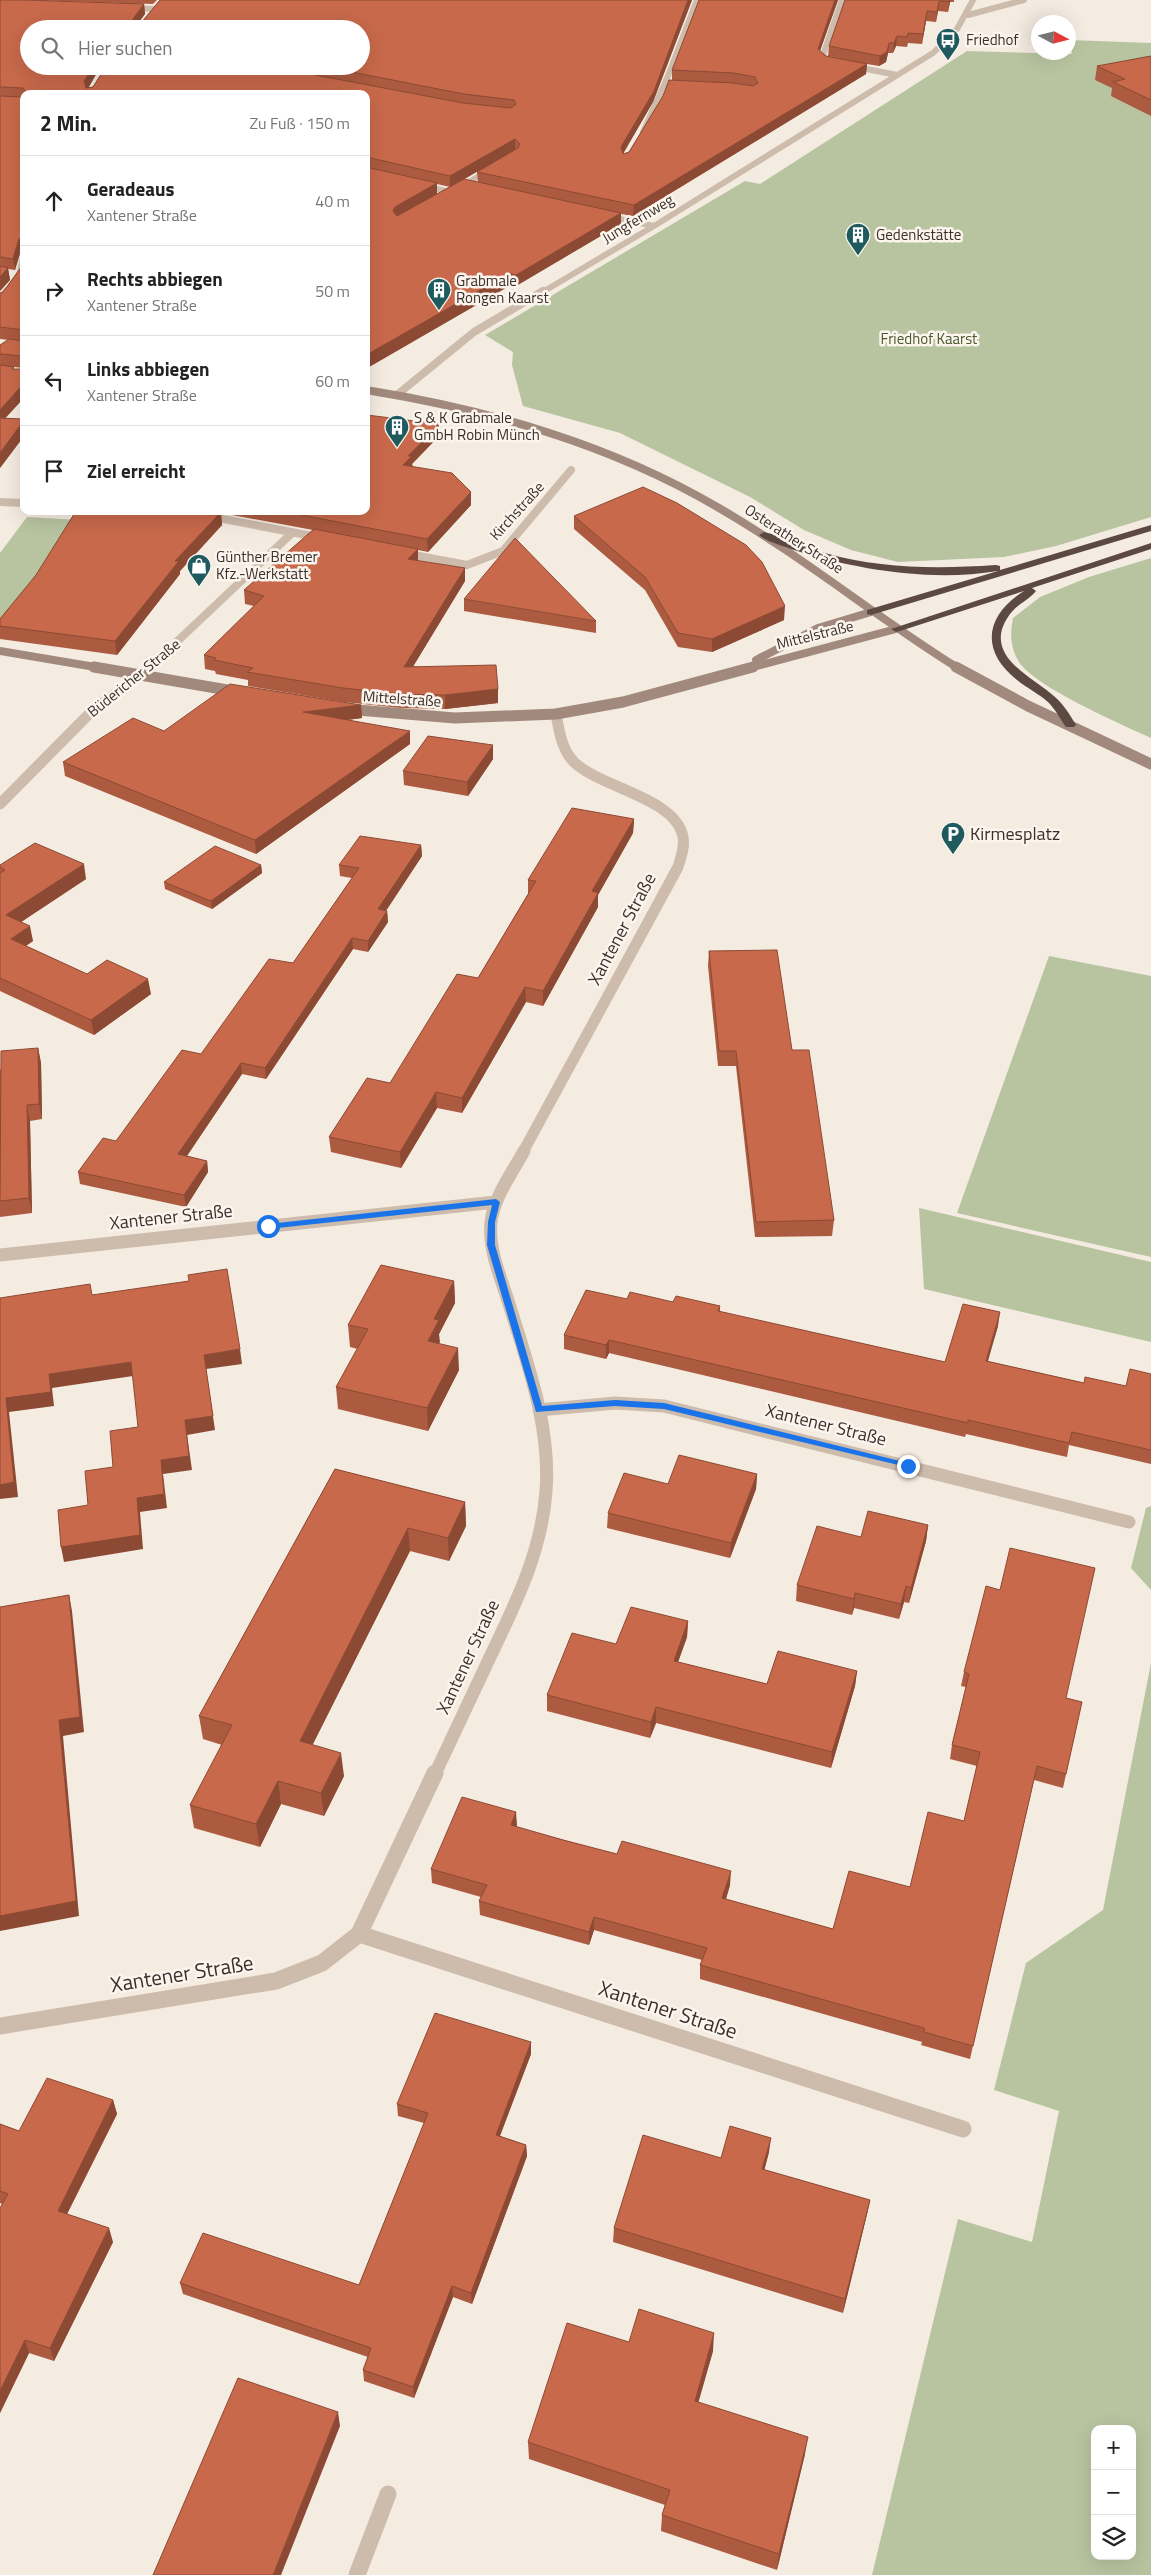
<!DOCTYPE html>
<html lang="de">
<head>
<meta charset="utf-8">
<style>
	body { margin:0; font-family:"Titillium Web",sans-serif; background:#f6f6f6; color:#222 }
	.controls { position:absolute; right:15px; bottom:15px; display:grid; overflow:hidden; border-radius:10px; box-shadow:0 5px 20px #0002 }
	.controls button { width:45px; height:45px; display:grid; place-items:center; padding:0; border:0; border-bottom:1px solid #e0e0e0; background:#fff; color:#222; font:25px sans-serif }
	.compass { position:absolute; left:1031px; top:15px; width:45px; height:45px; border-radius:50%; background:#fff; box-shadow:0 5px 20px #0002; rotate:97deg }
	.stop { position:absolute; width:15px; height:15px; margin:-11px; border:4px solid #1a73e8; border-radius:50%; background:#fff }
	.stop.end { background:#1a73e8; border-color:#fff; box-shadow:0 1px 5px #0008 }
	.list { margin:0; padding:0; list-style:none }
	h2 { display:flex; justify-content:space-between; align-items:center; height:65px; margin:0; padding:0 20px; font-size:21px }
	h2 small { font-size:16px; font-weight:400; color:#767676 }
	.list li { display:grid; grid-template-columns:32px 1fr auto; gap:15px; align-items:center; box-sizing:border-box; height:90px; padding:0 20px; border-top:1px solid #e0e0e0 }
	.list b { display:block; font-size:19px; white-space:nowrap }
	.list p { margin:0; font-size:16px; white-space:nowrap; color:#767676 }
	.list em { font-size:16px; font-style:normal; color:#767676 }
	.icon { flex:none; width:28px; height:28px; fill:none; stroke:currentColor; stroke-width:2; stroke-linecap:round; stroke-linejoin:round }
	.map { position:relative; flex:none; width:1151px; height:2575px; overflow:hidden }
	.search { position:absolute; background:#fff; box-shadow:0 5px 20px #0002; left:20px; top:20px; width:350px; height:55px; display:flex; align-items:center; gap:12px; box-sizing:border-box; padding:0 18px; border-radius:28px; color:#767676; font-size:19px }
	.panel { position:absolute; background:#fff; box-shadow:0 5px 20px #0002; left:20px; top:90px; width:350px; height:425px; border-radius:10px }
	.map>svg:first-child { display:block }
</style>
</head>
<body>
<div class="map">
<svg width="1151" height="2575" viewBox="0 0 1151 2575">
	<rect width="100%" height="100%" fill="#f4ebe1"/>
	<!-- green -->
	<path fill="#b8c4a0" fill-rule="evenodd" d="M1069 40 1151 43V517L1056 546 1004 557 898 562 851 550 804 530 750 497 620 433 523 406 512 365 513 352 485 335 745 181 760 184 967 51 1072 54Z
		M27 517 80 520 0 635V553Z
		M1151 558V738C1121 724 1035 687 1019 662 1010 647 1010 634 1013 618L1040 597 1089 577Z
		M1049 956 1151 976V1257L957 1213Z
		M919 1208 1151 1262V1342L924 1289Z
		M1151 1506V1590L1131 1568 1146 1508Z
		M1151 1663V2575H872L958 2219 1032 2242 1059 2111 994 2090 1026 1963 1103 1910ZM1095 2429H1132V2556H1095Z"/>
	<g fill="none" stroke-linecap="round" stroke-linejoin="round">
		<!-- street-far4 -->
		<path stroke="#cdbbac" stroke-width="6" d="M128 8 156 9
			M968 15 1024 0
			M831 62 822 58 842 0
			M851 66 897 75
			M643 132 668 76 697 0
			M421 185 450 192
			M464 185 492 168
			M605 216 654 226
			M6 293 19 276 24 254
			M541 293 654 226 933 53 957 29 973 0"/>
		<!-- street-far3 -->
		<path stroke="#cdbbac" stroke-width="8" d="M0 300 7 291
			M398 394 474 332 543 291
			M0 502 24 503
			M182 511 322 538
			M403 553 467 565 503 551 571 470
			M149 668 292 533"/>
		<!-- street-far2 -->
		<path stroke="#cdbbac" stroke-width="11" d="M0 804 91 712 151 667
			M523 1152 678 867C681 857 685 847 683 837 676 798 602 788 575 763 562 751 559 731 556 714"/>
		<!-- street-far1 -->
		<path stroke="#cdbbac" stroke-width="13" d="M0 1255 496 1202
			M539 1410 615 1403 664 1406 1129 1522
			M435 1774C453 1735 472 1695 491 1655 516 1603 542 1550 546 1491 551 1429 528 1365 510 1307 502 1280 488 1251 491 1222 494 1197 512 1173 524 1151"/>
		<!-- street -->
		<path stroke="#cdbbac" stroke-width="17" d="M359 1934 963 2129
			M0 2026 276 1981 322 1963 359 1934 435 1773
			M357 2575 388 2494"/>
		<!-- secondary-far1 -->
		<path stroke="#a18a7d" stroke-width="8" d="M366 390C490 410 610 444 719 508 802 556 876 617 958 668
			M0 651 101 668
			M756 660 818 628 871 612
			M749 668 896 629"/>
		<!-- secondary -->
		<path stroke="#a18a7d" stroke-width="11" d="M94 667 239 692
			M956 667 1028 706 1151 764
			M345 709 455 718 556 714 623 702 753 667"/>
		<!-- highway -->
		<path fill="#5c4a42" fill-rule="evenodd" d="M1151 525V531L871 615 867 614V610L998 571C931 582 858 570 794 550 784 546 767 542 759 535L764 532C785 537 805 547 825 553 881 569 938 569 996 565L1000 566V570Z
			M1151 543V549L1032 588 1036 591C1028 601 1015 605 1008 617 982 656 1033 677 1055 697 1064 705 1070 715 1076 725L1074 727H1066C1060 719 1056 710 1048 702 1039 694 1027 688 1017 680 979 650 986 615 1024 591L900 631 896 632 891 629Z"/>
	</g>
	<!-- wall -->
	<path fill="#ac5a40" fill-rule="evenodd" d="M0 0H25L144 4 145 14 138 23H141L160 0H692L653 102 623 154 629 152 663 96 669 80H672V70L699 0H838L820 51 826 56 844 59 828 56 829 46 845 0H954V2H950L948 12 938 11 936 22 926 21 922 44 908 43 907 47 896 46 893 53H888L886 62 879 66 867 64 866 74 633 216 621 214V224L516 286 511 285 369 367 366 366V94H24V250H21L15 270 8 269 10 280 0 291ZM29 29H361V66H269L294 71 268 66H110L112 68H105L93 87 88 88 98 71 103 66H29ZM485 167 477 172 478 182 464 179 453 186ZM437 184 450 187 437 194Z
		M31 0H157L153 4Z
		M1151 56V116L1111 96 1112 88 1095 80 1097 66Z
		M24 258V368L14 367 5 418 24 423V436L0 468V345L9 340 0 339V293L3 292 22 266Z
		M439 424V436L412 464 413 467 471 505 428 552 418 550V560L465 581 413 666 498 689V703L445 709 401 708 344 702 248 686V680L216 674 215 671 205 669 204 655 254 606 245 604 244 590 313 530 221 513 222 525 180 571V574L117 655 0 639V619L36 575 76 511H366Z
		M574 516 784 620 712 652 678 647 645 590 574 529Z
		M464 599 596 621V633L464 611Z
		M361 705 362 718 348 720 410 744 256 854 65 776 63 762 164 731Z
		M493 759 468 796 404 785 403 771Z
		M634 819 633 833 598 895V907L543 1006 526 1002 462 1113 437 1108 401 1168 331 1152 329 1137 390 1083 478 978 528 894V880Z
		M421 845 422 856 386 911H387L388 922 368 952 353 949 266 1079 242 1074 187 1156 207 1161 208 1172 186 1207 80 1184 78 1172 116 1141 201 1054 293 963 352 878 340 876 339 865Z
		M0 865 86 879 21 922 33 941 26 946 87 974 151 994 94 1035 0 991Z
		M261 865 262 873 212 909 165 889 164 882Z
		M709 951 792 1050 834 1220 832 1236 755 1237 736 1066H718L708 966Z
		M38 1048 41 1063 42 1119 30 1121 32 1213 0 1217V1070Z
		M454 1281 455 1303 439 1334V1344L459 1370 428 1431 338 1409 336 1387 358 1349 350 1347 348 1325Z
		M627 1299 673 1302 720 1306V1312L945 1362 998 1326 987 1361 1084 1383 1126 1386 1151 1374V1464L1069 1445 1067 1457 966 1434 965 1437 609 1353 606 1359 564 1349V1335Z
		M335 1469 465 1502 466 1526 449 1561 410 1551 312 1745 344 1776 324 1816 281 1804 260 1847 194 1828 190 1805 222 1745 203 1739 199 1716Z
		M757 1474 756 1489 730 1558 607 1528 608 1513 668 1484Z
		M928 1525 926 1541 909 1603 904 1602 899 1619 854 1608 852 1615 796 1601 797 1585 861 1537Z
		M688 1621 687 1637 678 1662 767 1684 857 1671 855 1686 831 1768 656 1723 650 1738 547 1711V1695L616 1644Z
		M964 1672 1082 1702 1063 1788 1034 1780 970 2059 921 2045 922 2042 700 1979V1965L702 1960 594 1930 589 1945 480 1915 479 1901 481 1897 432 1883 431 1869 516 1812V1827L730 1885 726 1899 833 1929 910 1887 964 1821 977 1766 950 1759 952 1745 966 1687 961 1686Z
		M531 2054 500 2136 526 2145 527 2156 472 2304 453 2297 414 2398 364 2381 363 2370 368 2357 183 2294 180 2283 359 2285 424 2123 398 2116 397 2104Z
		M113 2100 117 2114 67 2214 113 2242 54 2361 29 2353 0 2413 2 2204 0 2203V2124L19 2131Z
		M769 2152 764 2170 870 2200 867 2214 843 2313 613 2242 614 2228 721 2158Z
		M629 2342 713 2351 698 2402 805 2454 777 2570 661 2531 662 2515 665 2505 529 2459 528 2442Z"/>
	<!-- shaded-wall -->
	<path fill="#8c4a34" d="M688 0H692L653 102 621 157V147Z
		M835 0H838L817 59 818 49Z
		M949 0H950V2L948 12Z
		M939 1 938 11 936 22 937 12Z
		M144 4 145 14 134 29 133 19Z
		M927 11 926 21 922 44 923 34Z
		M897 36 896 46 893 53 894 43Z
		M889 43 888 53 886 62 879 66 880 56Z
		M867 64 866 74 633 216 634 205Z
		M94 66H103L98 71 86 92 84 81Z
		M515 139V150L450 187V176Z
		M437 183V194L395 218 393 211 395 207Z
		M621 213V224L516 286V275Z
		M24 238V250H21L15 270 13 259 19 239Z
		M8 268 10 280 0 291V277Z
		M510 273 511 285 369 367 368 354Z
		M24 383V398L0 424V410Z
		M23 419 24 425 22 423 24 436 0 468V453Z
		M439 424V436L412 464 413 469 403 465 408 456Z
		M471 492V505L428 552 427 539Z
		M221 512 222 525 180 571V574L117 655 115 641 175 561Z
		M418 549V562L408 559Z
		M465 568V581L405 680 404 667Z
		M785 606 784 620 712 652V639Z
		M498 689V703L445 709V695Z
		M361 705 362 718 304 725 303 712Z
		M410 731V744L256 854 255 840Z
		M493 745V759L468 796 467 782Z
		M634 819 633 833 598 895V907L543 1006V991L592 891Z
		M421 845 422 856 379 921 378 909Z
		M84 864 86 879 9 930 6 915Z
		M261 865 262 873 212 909 211 901Z
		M387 911 388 922 368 952V941Z
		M30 926 33 941 13 954 11 939Z
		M352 938 353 949 266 1079 265 1068Z
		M148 979 151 994 94 1035 91 1020Z
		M525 987 526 1002 462 1113V1098Z
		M38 1048 41 1063 42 1119 39 1104Z
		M241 1063 242 1074 180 1166 178 1154Z
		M436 1092 437 1108 401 1168 400 1152Z
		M27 1105 30 1121 32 1213 29 1198Z
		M207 1161 208 1172 186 1207 184 1195Z
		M454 1281 455 1303 439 1334 440 1342 429 1363 428 1341 434 1319Z
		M1000 1312 998 1326 984 1375 986 1361Z
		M609 1340V1353L606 1359V1345Z
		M458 1348 459 1370 428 1431 427 1408Z
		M240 1349 242 1364 206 1369 215 1430 187 1435 192 1470 163 1474 167 1508 140 1512 143 1549 64 1562 61 1547 137 1498 185 1420 204 1355Z
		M131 1362 133 1376 52 1388 54 1406 9 1412 18 1497 0 1499V1485L6 1398 49 1374Z
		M757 1474 756 1489 730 1558 731 1543Z
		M465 1502 466 1526 449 1561 448 1538Z
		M928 1525 926 1541 909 1603 911 1588Z
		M408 1528 410 1551 303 1764 300 1741Z
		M906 1586 904 1602 899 1619 901 1604Z
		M855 1593 854 1608 852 1615 854 1599Z
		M69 1595 72 1611 84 1732 63 1736 79 1916 0 1931V1916L59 1720Z
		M688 1621 687 1637 673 1676 674 1661Z
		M857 1671 855 1686 831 1768 832 1752Z
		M656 1707V1723L650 1738 651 1722Z
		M341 1753 344 1776 324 1816 321 1793Z
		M278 1781 281 1804 260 1847 256 1824Z
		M516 1812 517 1825 511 1839V1825Z
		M731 1871 730 1885 722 1912V1898Z
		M594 1917V1930L589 1945V1932Z
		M531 2042V2054L496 2146V2135Z
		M113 2100 117 2114 62 2224 58 2211Z
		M771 2138 769 2152 761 2183 762 2169Z
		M526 2145 527 2156 472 2304 471 2293Z
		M870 2200 867 2214 843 2313 845 2299Z
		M109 2228 113 2242 54 2361 50 2348Z
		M452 2286 453 2297 414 2398 413 2387Z
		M714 2333 713 2351 694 2418 695 2401Z
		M25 2340 29 2353 0 2413V2391Z
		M338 2412 340 2426 281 2575H273Z
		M808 2437 805 2454 777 2570 779 2554Z"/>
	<!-- building -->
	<path fill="#c8694b" stroke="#8c4a34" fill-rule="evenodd" d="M0 0H25L144 4 133 19 135 23H141L160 0H688L654 91 621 147 623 154 629 152 663 96 669 80 733 83 753 86 758 83 755 77 734 73 672 70 699 0H835L818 49 826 56 867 64 634 205 477 172 518 148 520 144 515 139 450 176 366 157V94H27V93L23 88 0 87ZM29 29H361V66H321L464 94 514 100 516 104 511 108 463 103 268 66H198L194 68H105L93 87 86 88 84 81 94 66H29Z
		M845 0H949V2L939 1 937 12 927 11 923 34 908 33 907 37 897 36 894 43H889L887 52 880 56 829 46Z
		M1151 56V100L1113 82 1125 79 1097 66Z
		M0 96 23 97H24V238L19 239 13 259 0 257Z
		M366 167 437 183 395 207 393 211 397 216 464 179 621 213 516 275 510 273 368 354H366Z
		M24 258V330L0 327V293L3 292 22 266Z
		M0 266 8 268 0 277Z
		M9 339 24 341V356L0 354V345Z
		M0 365 14 367 12 369H24V383L0 410Z
		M367 415 439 424 408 456H412L403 465 452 473 471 492 427 539 280 511H366V416Z
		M0 418 23 419 20 423H24V425L22 423 0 453Z
		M643 487 677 503 746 545 762 562 785 606 712 639 678 633 645 577 574 516Z
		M76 511H218L221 512 175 561H179L115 641 0 626V619L36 575Z
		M314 529 418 549 408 559 465 568 404 667 496 665 498 689 445 695 401 694 343 688 247 672 253 668 214 660 216 658 204 655 264 596 244 590Z
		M515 538 596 621 464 599Z
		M230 684 361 705 303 712 410 731 255 840 63 762 133 718 164 731Z
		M428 736 493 745 467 782 403 771Z
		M572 808 634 819 592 891 598 893 543 991 525 987 462 1098 436 1092 400 1152 329 1137 367 1078 390 1083 457 974 478 978 536 881 528 880Z
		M360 836 421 845 378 909 387 911 368 941 352 938 265 1068 241 1063 178 1154 207 1161 184 1195 78 1172 103 1138 116 1141 182 1050 201 1054 269 959 293 963 359 868 339 865Z
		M35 843 84 864 6 915 30 926 11 939 87 974 107 960 148 979 91 1020 0 978V873L5 870 0 867V865Z
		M215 846 261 865 211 901 164 882Z
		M777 950 792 1050H809L834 1220 756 1222 736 1051H719L709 951Z
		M38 1048 39 1104 27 1105 29 1198 0 1201 1 1051Z
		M381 1265 454 1281 434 1319 439 1320 428 1341 458 1348 427 1408 336 1387 368 1329 348 1325Z
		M227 1269 240 1349 204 1355 213 1416 185 1420 189 1456 161 1460 164 1494 137 1498 140 1535 61 1547 58 1510 88 1505 85 1471 113 1467 110 1431 138 1427 131 1362 49 1374 51 1392 6 1398 14 1482 0 1485V1298L90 1284 92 1295 189 1281 188 1275Z
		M586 1290 627 1299 630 1292 673 1302 676 1296 720 1306 718 1311 945 1362 963 1304 1000 1312 986 1361 1084 1383 1085 1377 1126 1386 1130 1369 1151 1374V1450L1072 1432 1069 1443 968 1420V1423L609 1340 606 1345 564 1335Z
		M679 1455 757 1474 731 1543 608 1513 624 1473 668 1484Z
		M335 1469 465 1502 448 1538 408 1528 300 1741 341 1753 321 1793 278 1781 256 1824 190 1805 232 1725 199 1716Z
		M868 1511 928 1525 911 1588 906 1586 901 1604 855 1593 854 1599 797 1585 817 1526 861 1537Z
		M1010 1548 1095 1568 1066 1698 1082 1702 1066 1774 1037 1766 973 2046 924 2032V2028L700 1965 707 1948 594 1917 589 1932 479 1901 487 1885 431 1869 462 1797 516 1812 511 1825 563 1840 617 1854 622 1841 731 1871 722 1898 833 1929 849 1871 910 1887 928 1812 964 1821 980 1752 952 1745 969 1674 964 1672 986 1586 1000 1590Z
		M69 1595 80 1717 59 1720 76 1901 0 1916V1607Z
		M631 1607 688 1621 674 1661 767 1684 778 1651 857 1671 832 1752 656 1707 651 1722 547 1695 572 1633 616 1644Z
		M435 2013 531 2042 496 2135 526 2145 471 2293 452 2286 413 2387 363 2370 371 2348 180 2283 203 2233 359 2285 428 2113 397 2104Z
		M47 2078 113 2100 58 2211 109 2228 50 2348 25 2340 0 2391V2208L8 2194 0 2191V2124L19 2131Z
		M730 2126 771 2138 762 2169 870 2200 845 2299 614 2228 643 2135 721 2158Z
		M639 2309 714 2333 695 2401 808 2437 779 2554 662 2515 670 2490 528 2442 567 2323 629 2342Z
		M238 2378 338 2412 273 2575H153Z"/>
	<!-- route -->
	<path fill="#1a73e8" d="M496 1199 500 1202 495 1222V1245L542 1406 615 1400 664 1403 908 1463 912 1466 911 1468 664 1409 615 1406 536 1412 487 1245 488 1222 492 1205 268 1229 264 1226 268 1224Z"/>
	<!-- icons -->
	<defs>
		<symbol id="bus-pin" viewBox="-11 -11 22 30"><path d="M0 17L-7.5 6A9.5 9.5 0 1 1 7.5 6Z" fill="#1f5a5e" stroke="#fbf5ee"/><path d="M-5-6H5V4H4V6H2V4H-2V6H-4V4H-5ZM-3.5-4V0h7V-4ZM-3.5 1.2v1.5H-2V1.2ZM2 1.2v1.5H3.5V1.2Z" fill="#fff"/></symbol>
		<symbol id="building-pin" viewBox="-11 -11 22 30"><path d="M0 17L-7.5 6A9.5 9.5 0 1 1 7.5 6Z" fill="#1f5a5e" stroke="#fbf5ee"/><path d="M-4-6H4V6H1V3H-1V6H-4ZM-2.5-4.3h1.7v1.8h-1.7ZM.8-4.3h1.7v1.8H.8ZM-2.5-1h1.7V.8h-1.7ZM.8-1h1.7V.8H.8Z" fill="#fff"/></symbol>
		<symbol id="shop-pin" viewBox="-11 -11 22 30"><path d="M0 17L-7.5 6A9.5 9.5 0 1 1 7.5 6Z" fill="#1f5a5e" stroke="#fbf5ee"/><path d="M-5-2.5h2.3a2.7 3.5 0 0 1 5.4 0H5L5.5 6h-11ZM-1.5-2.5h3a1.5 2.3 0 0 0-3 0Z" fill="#fff"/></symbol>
		<symbol id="parking-pin" viewBox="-11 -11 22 30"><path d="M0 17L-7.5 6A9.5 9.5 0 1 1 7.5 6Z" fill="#1f5a5e" stroke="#fbf5ee"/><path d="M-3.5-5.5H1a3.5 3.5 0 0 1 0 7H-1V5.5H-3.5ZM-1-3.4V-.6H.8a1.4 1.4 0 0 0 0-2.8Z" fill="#fff"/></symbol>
	</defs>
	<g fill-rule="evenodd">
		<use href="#bus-pin" x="934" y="26" width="28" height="38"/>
		<use href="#building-pin" x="844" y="221" width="28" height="38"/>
		<use href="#building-pin" x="425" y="276" width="28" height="38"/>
		<use href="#building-pin" x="383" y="413" width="28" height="38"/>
		<use href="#shop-pin" x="185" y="552" width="28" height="38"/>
		<use href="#parking-pin" x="939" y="820" width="28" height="38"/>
	</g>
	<g text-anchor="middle" stroke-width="5" stroke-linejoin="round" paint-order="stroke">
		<!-- far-poi labels -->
		<g font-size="15" fill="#3b302b" stroke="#fbf5ee" text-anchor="start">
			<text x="966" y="45">Friedhof</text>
			<text x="876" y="240">Gedenkstätte</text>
			<text x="456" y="286">Grabmale<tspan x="456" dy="17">Rongen Kaarst</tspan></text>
			<text x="414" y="423">S &amp; K Grabmale<tspan x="414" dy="17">GmbH Robin Münch</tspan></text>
			<text x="216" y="562">Günther Bremer<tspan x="216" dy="17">Kfz.-Werkstatt</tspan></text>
		</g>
		<!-- far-street labels -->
		<g font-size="15" fill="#3b302b" stroke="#fbf5ee">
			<text transform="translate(638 219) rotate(-31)" y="5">Jungfernweg</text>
			<text transform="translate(517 511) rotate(-48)" y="5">Kirchstraße</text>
			<text transform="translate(794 539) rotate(33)" y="5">Osterather Straße</text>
			<text transform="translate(815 635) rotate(-14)" y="5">Mittelstraße</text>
			<text transform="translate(134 678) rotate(-39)" y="5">Büdericher Straße</text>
			<text transform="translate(402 699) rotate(4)" y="5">Mittelstraße</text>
		</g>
		<!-- far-park labels -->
		<g font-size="15" fill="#4a5a2e" stroke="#fbf5ee">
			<text x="929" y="344">Friedhof Kaarst</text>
		</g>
		<!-- poi labels -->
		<g font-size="18" fill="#3b302b" stroke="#fbf5ee" text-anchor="start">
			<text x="970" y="840">Kirmesplatz</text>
		</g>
		<!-- street labels -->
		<g font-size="18" fill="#3b302b" stroke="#fbf5ee">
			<text transform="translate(622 929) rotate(-62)" y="6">Xantener Straße</text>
			<text transform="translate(171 1217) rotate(-6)" y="6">Xantener Straße</text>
			<text transform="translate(826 1425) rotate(14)" y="6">Xantener Straße</text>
			<text transform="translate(468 1657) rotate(-65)" y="6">Xantener Straße</text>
		</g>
		<!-- near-street labels -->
		<g font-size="21" fill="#3b302b" stroke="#fbf5ee">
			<text transform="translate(182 1974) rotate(-9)" y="7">Xantener Straße</text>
			<text transform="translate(668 2010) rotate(18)" y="7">Xantener Straße</text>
		</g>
	</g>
</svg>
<div class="controls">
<button>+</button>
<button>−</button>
<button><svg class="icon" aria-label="layers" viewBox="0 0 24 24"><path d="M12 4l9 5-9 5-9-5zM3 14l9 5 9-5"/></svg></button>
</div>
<svg class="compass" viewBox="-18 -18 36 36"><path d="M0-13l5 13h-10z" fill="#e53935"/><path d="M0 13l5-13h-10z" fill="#767676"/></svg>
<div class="stop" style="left:268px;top:1226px"></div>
<div class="stop end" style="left:908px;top:1466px"></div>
<div class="search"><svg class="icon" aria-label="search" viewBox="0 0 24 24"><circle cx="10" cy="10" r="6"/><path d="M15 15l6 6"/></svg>Hier suchen</div>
<section class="panel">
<h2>2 Min.<small>Zu Fuß · 150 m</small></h2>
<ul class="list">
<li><svg class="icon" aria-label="ahead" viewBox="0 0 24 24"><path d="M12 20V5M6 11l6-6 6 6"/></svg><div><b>Geradeaus</b><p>Xantener Straße</p></div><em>40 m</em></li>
<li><svg class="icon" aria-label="right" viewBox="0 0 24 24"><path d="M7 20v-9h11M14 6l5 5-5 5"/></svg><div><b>Rechts abbiegen</b><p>Xantener Straße</p></div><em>50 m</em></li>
<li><svg class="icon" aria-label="left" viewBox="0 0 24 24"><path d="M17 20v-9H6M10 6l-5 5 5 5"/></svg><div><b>Links abbiegen</b><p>Xantener Straße</p></div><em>60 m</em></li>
<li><svg class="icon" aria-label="arrive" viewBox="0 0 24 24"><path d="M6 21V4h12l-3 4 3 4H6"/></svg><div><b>Ziel erreicht</b></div></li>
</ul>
</section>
</div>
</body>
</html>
